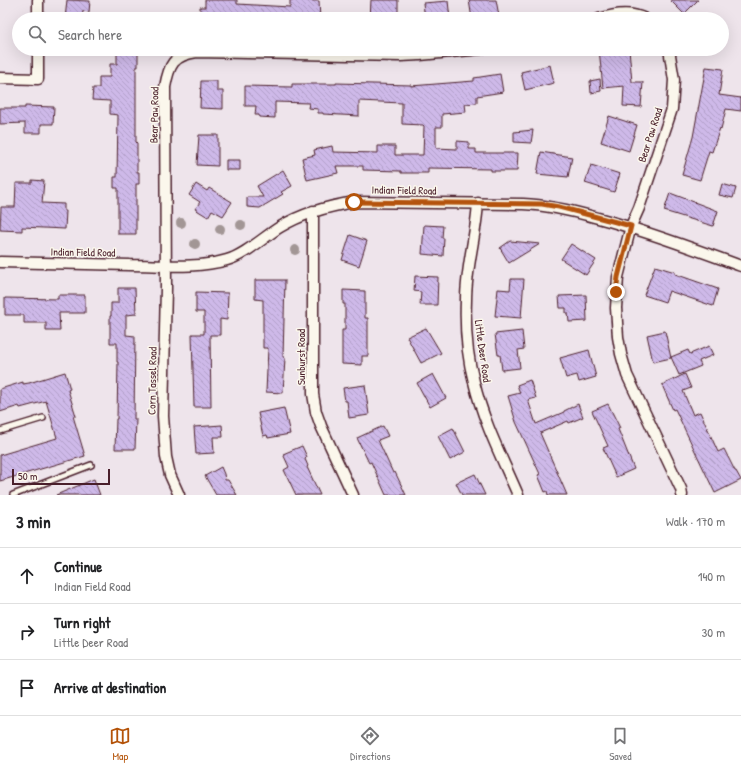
<!DOCTYPE html>
<html lang="en">
<head>
<meta charset="utf-8">
<style>
	body { margin:0; font-family:"Patrick Hand",sans-serif; background:#f2f2f2; color:#202124 }
	.scale { position:absolute; left:12px; bottom:10px; width:98px; box-sizing:border-box; padding-left:4px; border:2px solid #4a1f2b; border-top:0; font-size:11px; line-height:14px; white-space:nowrap; color:#4a1f2b; -webkit-text-stroke:3px #fbf7ec; paint-order:stroke }
	.stop { position:absolute; width:12px; height:12px; margin:-9px; border:3px solid #b45309; border-radius:50%; background:#fff }
	.stop.end { background:#b45309; border-color:#fff; box-shadow:0 1px 4px #0008 }
	.list { margin:0; padding:0; list-style:none }
	h2 { display:flex; justify-content:space-between; align-items:center; height:52px; margin:0; padding:0 16px; font-size:17px }
	h2 small { font-size:13px; font-weight:400; color:#757577 }
	.list li { display:grid; grid-template-columns:26px 1fr auto; gap:12px; align-items:center; box-sizing:border-box; height:56px; padding:0 16px; border-top:1px solid #e0e0e0 }
	.list b { display:block; font-size:15px; white-space:nowrap }
	.list p { margin:0; font-size:13px; white-space:nowrap; color:#757577 }
	.list em { font-size:13px; font-style:normal; color:#757577 }
	.icon { flex:none; width:22px; height:22px; fill:none; stroke:currentColor; stroke-width:2; stroke-linecap:round; stroke-linejoin:round }
	.map { position:relative; flex:none; width:741px; height:495px; overflow:hidden }
	.search { position:absolute; background:#fff; box-shadow:0 4px 16px #0002; left:12px; right:12px; top:12px; height:44px; display:flex; align-items:center; gap:10px; box-sizing:border-box; padding:0 14px; border-radius:22px; color:#757577; font-size:15px }
	.sheet { height:220px; background:#fff }
	nav { display:flex; justify-content:space-around; align-items:center; box-sizing:border-box; height:56px; border-top:1px solid #e0e0e0; background:#fff; font-size:11px; color:#757577 }
	nav a { display:grid; justify-items:center; gap:2px }
	nav .on { color:#b45309 }
	.map>svg:first-child { display:block }
</style>
</head>
<body>
<div class="map">
<svg width="741" height="495" viewBox="0 0 741 495">
	<defs>
		<pattern id="building-back-hatch" width="6" height="6" patternUnits="userSpaceOnUse"><rect width="6" height="6" fill="#ceb9e9"/><path d="M-1 5l2 2M0 0l6 6M5-1l2 2" fill="none" stroke="#b29fc8"/></pattern>
	</defs>
	<rect width="100%" height="100%" fill="#eee4eb"/>
	<filter id="ink" filterUnits="userSpaceOnUse"><feTurbulence type="fractalNoise" baseFrequency=".025" numOctaves="2"/><feDisplacementMap in="SourceGraphic" scale="8" xChannelSelector="R" yChannelSelector="G"/><feConvolveMatrix kernelMatrix="1 2 1 2 8 2 1 2 1" color-interpolation-filters="sRGB"/></filter>
	<g filter="url(#ink)">
		<!-- building -->
		<path fill="url(#building-back-hatch)" stroke="#4a1f2b" d="M67 0 90 1 89 12 83 11 82 19H65Z
			M205 0H237V4L290 7V0L319 1 320 19H200V7H205Z
			M371 0H398V19H370Z
			M469 0H496L499 16 472 19Z
			M670 0H698L684 14Z
			M448 1 450 19H425L423 3Z
			M117 49H138V67H136V142L137 143V172H139V184H136V234H118V188H114V177H117L118 115 110 114V101L92 100 93 88H99V77H110V64H117Z
			M599 49H629L632 82H643L641 107 623 106 624 86 603 88Z
			M550 65 554 83 525 90 521 72Z
			M706 67 723 69 719 95 741 98V111L726 109 721 129 720 128 712 152 709 151 700 180 682 175 693 137Z
			M500 74 503 92 477 96V103L465 104 466 112 442 114V127H436V148L457 149V141L469 142V149H476V153H518L517 171H491V169L428 168V173H401V171L363 170V166H336L338 173 307 180 302 158 315 155 314 150 332 146 333 152 378 153V146H395V155H423L424 126 423 125 402 124V103L359 101V116L323 114V113H318V109L308 108 309 103 275 102V118L259 117V115H255L256 106H245V86L292 87V84H336V83L411 85V86L474 81V78Z
			M600 79 601 91 591 93 590 81Z
			M201 81H217V91H223V109L200 108Z
			M25 106 54 107 53 124H41V133H25V123L0 124V108H25Z
			M609 116 637 125 629 151 601 142Z
			M533 130 531 143 514 142V132Z
			M199 135H218V166L197 165Z
			M541 152 572 157 568 177 537 174Z
			M226 160H240V170H226Z
			M591 165 620 174 614 192 585 183Z
			M283 170 292 186 281 192 283 194 260 208 247 207V197H263L257 186Z
			M32 180 44 181 42 203 64 204V211H66L65 229 22 227V231L0 230 1 207H15L16 183H32Z
			M196 184 207 191 209 188 232 202 223 216 212 210 208 217 195 209 200 202 189 195Z
			M722 184 736 188 733 198 719 195Z
			M670 193 718 211 713 226 664 211Z
			M424 225 443 226 442 238H444L443 256 422 254Z
			M350 235 367 241 359 266 342 260Z
			M510 241 540 244 509 263 500 248Z
			M571 244 596 260 586 275 561 259Z
			M655 266 675 272V274L718 289 713 306 669 291 665 302 644 295Z
			M415 276 438 277 437 305H420L421 292 414 291Z
			M511 279H524L521 318 495 316 498 289 510 290Z
			M255 280H285L283 357 285 358 283 393 266 392 268 348H263V300L255 299Z
			M118 288H135L136 314 126 315V335L135 336 134 419H136L135 449H115L116 419H117L118 362H117V343H110V316H111V303H118Z
			M343 290 365 291V318H368V356H362V365L342 364V330H345V304H343Z
			M196 292 228 293 227 320 220 319V335H210L211 407H194L192 334H204V312H196Z
			M58 295H85V313H59L60 331H46V323H24V315H5V298L58 299Z
			M586 295 587 321 569 322 568 313H566V308H560L559 296Z
			M426 328 441 353 421 363 407 337Z
			M522 331 524 349 518 350 520 368 502 370 500 355H498L495 334Z
			M665 331 671 358 653 362 647 335Z
			M709 346 713 355 699 361 701 366 679 375 671 357 688 350 690 354Z
			M589 350 596 377 579 382 577 375 566 378 560 358Z
			M65 372 70 389 68 390 76 416H73L85 456 0 481V455L57 438 46 401 20 408 19 406 0 412V389L23 382V384L29 383Z
			M433 374 446 398 430 407 417 383Z
			M685 374 691 388 683 391 693 415 700 412 718 452 724 449 735 471H736L741 480 715 493 675 409 673 410 662 385Z
			M530 380 536 398 528 400 536 424 564 412V411L578 404 583 417 569 423 568 421 540 433 567 495H548L547 491 545 492 538 475 540 474 516 422 508 396 520 393 517 385Z
			M365 385 369 415 349 418 347 401H345L343 388Z
			M608 404 620 428 618 429 634 469 616 477 603 448 608 446 592 411Z
			M284 408 290 434 268 438 267 435 263 436 258 413Z
			M222 425 223 437H213L214 453 196 454 194 427Z
			M383 426 388 436 378 440 393 473 395 472 406 495H386L371 462 369 463 357 438Z
			M453 428 465 452 450 460 438 436Z
			M302 446 307 457 305 459 308 466 307 467 320 495H296L284 470 289 467 283 454Z
			M221 467 224 474 225 480H228L237 495H216L205 476Z
			M475 474 485 495H462L456 483Z
			M94 479 100 495H56Z"/>
		<g fill="none" stroke-linecap="round" stroke-linejoin="round">
			<defs>
				<path id="lane" d="M0 431 43 418
					M13 495 91 465"/>
				<path id="street" d="M38 19V0
					M599 19C614 14 631 11 645 19
					M669 49 674 80 672 109 639 208 631 226 618 277 616 308 618 337 621 354 627 375 681 489 682 495
					M0 78 38 79V49
					M478 203C476 236 466 267 466 300 465 326 467 356 474 382 483 421 502 458 518 495
					M313 211V394L316 412 321 426 353 495
					M0 262C43 263 87 264 130 265 162 265 196 269 227 260 245 255 264 237 280 227 303 213 329 206 355 202L523 204C549 205 573 211 598 218 647 231 694 249 741 266
					M179 495 170 475 166 457 163 416 166 288 165 87C169 65 173 55 197 52L400 56 420 55 481 49"/>
			</defs>
			<!-- lane casing -->
			<use href="#lane" stroke="#4a1f2b" stroke-width="8"/>
			<!-- street casing -->
			<use href="#street" stroke="#4a1f2b" stroke-width="13"/>
			<!-- lane -->
			<use href="#lane" stroke="#fbf7ec" stroke-width="5"/>
			<!-- street -->
			<use href="#street" stroke="#fbf7ec" stroke-width="10"/>
		</g>
		<!-- trees -->
		<g fill="#a29695">
			<circle cx="181" cy="223" r="5"/>
			<circle cx="241" cy="225" r="5"/>
			<circle cx="220" cy="229" r="5"/>
			<circle cx="195" cy="244" r="5"/>
			<circle cx="295" cy="250" r="5"/>
		</g>
	</g>
	<g fill="none" stroke-linecap="round" stroke-linejoin="round" filter="url(#ink)">
		<!-- route -->
		<path stroke="#b45309" stroke-width="5" d="M354 202 542 204 559 207 631 226 618 277 616 292"/>
	</g>
	<g text-anchor="middle" stroke-width="3" stroke-linejoin="round" paint-order="stroke">
		<!-- street labels -->
		<g font-size="11" fill="#4a1f2b" stroke="#fbf7ec">
			<text transform="translate(154 115) rotate(-89)" y="4">Bear Paw Road</text>
			<text transform="translate(650 135) rotate(-72)" y="4">Bear Paw Road</text>
			<text transform="translate(404 190) rotate(1)" y="4">Indian Field Road</text>
			<text transform="translate(83 252) rotate(1)" y="4">Indian Field Road</text>
			<text transform="translate(483 351) rotate(82)" y="4">Little Deer Road</text>
			<text transform="translate(301 357) rotate(-90)" y="4">Sunburst Road</text>
			<text transform="translate(152 381) rotate(-89)" y="4">Corn Tassel Road</text>
		</g>
	</g>
</svg>
<div class="scale">50 m</div>
<div class="stop" style="left:354px;top:202px"></div>
<div class="stop end" style="left:616px;top:292px"></div>
<div class="search"><svg class="icon" aria-label="search" viewBox="0 0 24 24"><circle cx="10" cy="10" r="6"/><path d="M15 15l6 6"/></svg>Search here</div>
</div>
<section class="sheet">
<h2>3 min<small>Walk · 170 m</small></h2>
<ul class="list">
<li><svg class="icon" aria-label="ahead" viewBox="0 0 24 24"><path d="M12 20V5M6 11l6-6 6 6"/></svg><div><b>Continue</b><p>Indian Field Road</p></div><em>140 m</em></li>
<li><svg class="icon" aria-label="right" viewBox="0 0 24 24"><path d="M7 20v-9h11M14 6l5 5-5 5"/></svg><div><b>Turn right</b><p>Little Deer Road</p></div><em>30 m</em></li>
<li><svg class="icon" aria-label="arrive" viewBox="0 0 24 24"><path d="M6 21V4h12l-3 4 3 4H6"/></svg><div><b>Arrive at destination</b></div></li>
</ul>
</section>
<nav>
<a class="on"><svg class="icon" aria-label="map" viewBox="0 0 24 24"><path d="M3 6l6-2 6 2 6-2v14l-6 2-6-2-6 2zM9 4v14M15 6v14"/></svg>Map</a>
<a><svg class="icon" aria-label="directions" viewBox="0 0 24 24"><path d="M12 3l9 9-9 9-9-9zM9 14v-3h6M13 9l2 2-2 2"/></svg>Directions</a>
<a><svg class="icon" aria-label="saved" viewBox="0 0 24 24"><path d="M7 4h10v16l-5-4-5 4z"/></svg>Saved</a>
</nav>
</body>
</html>
